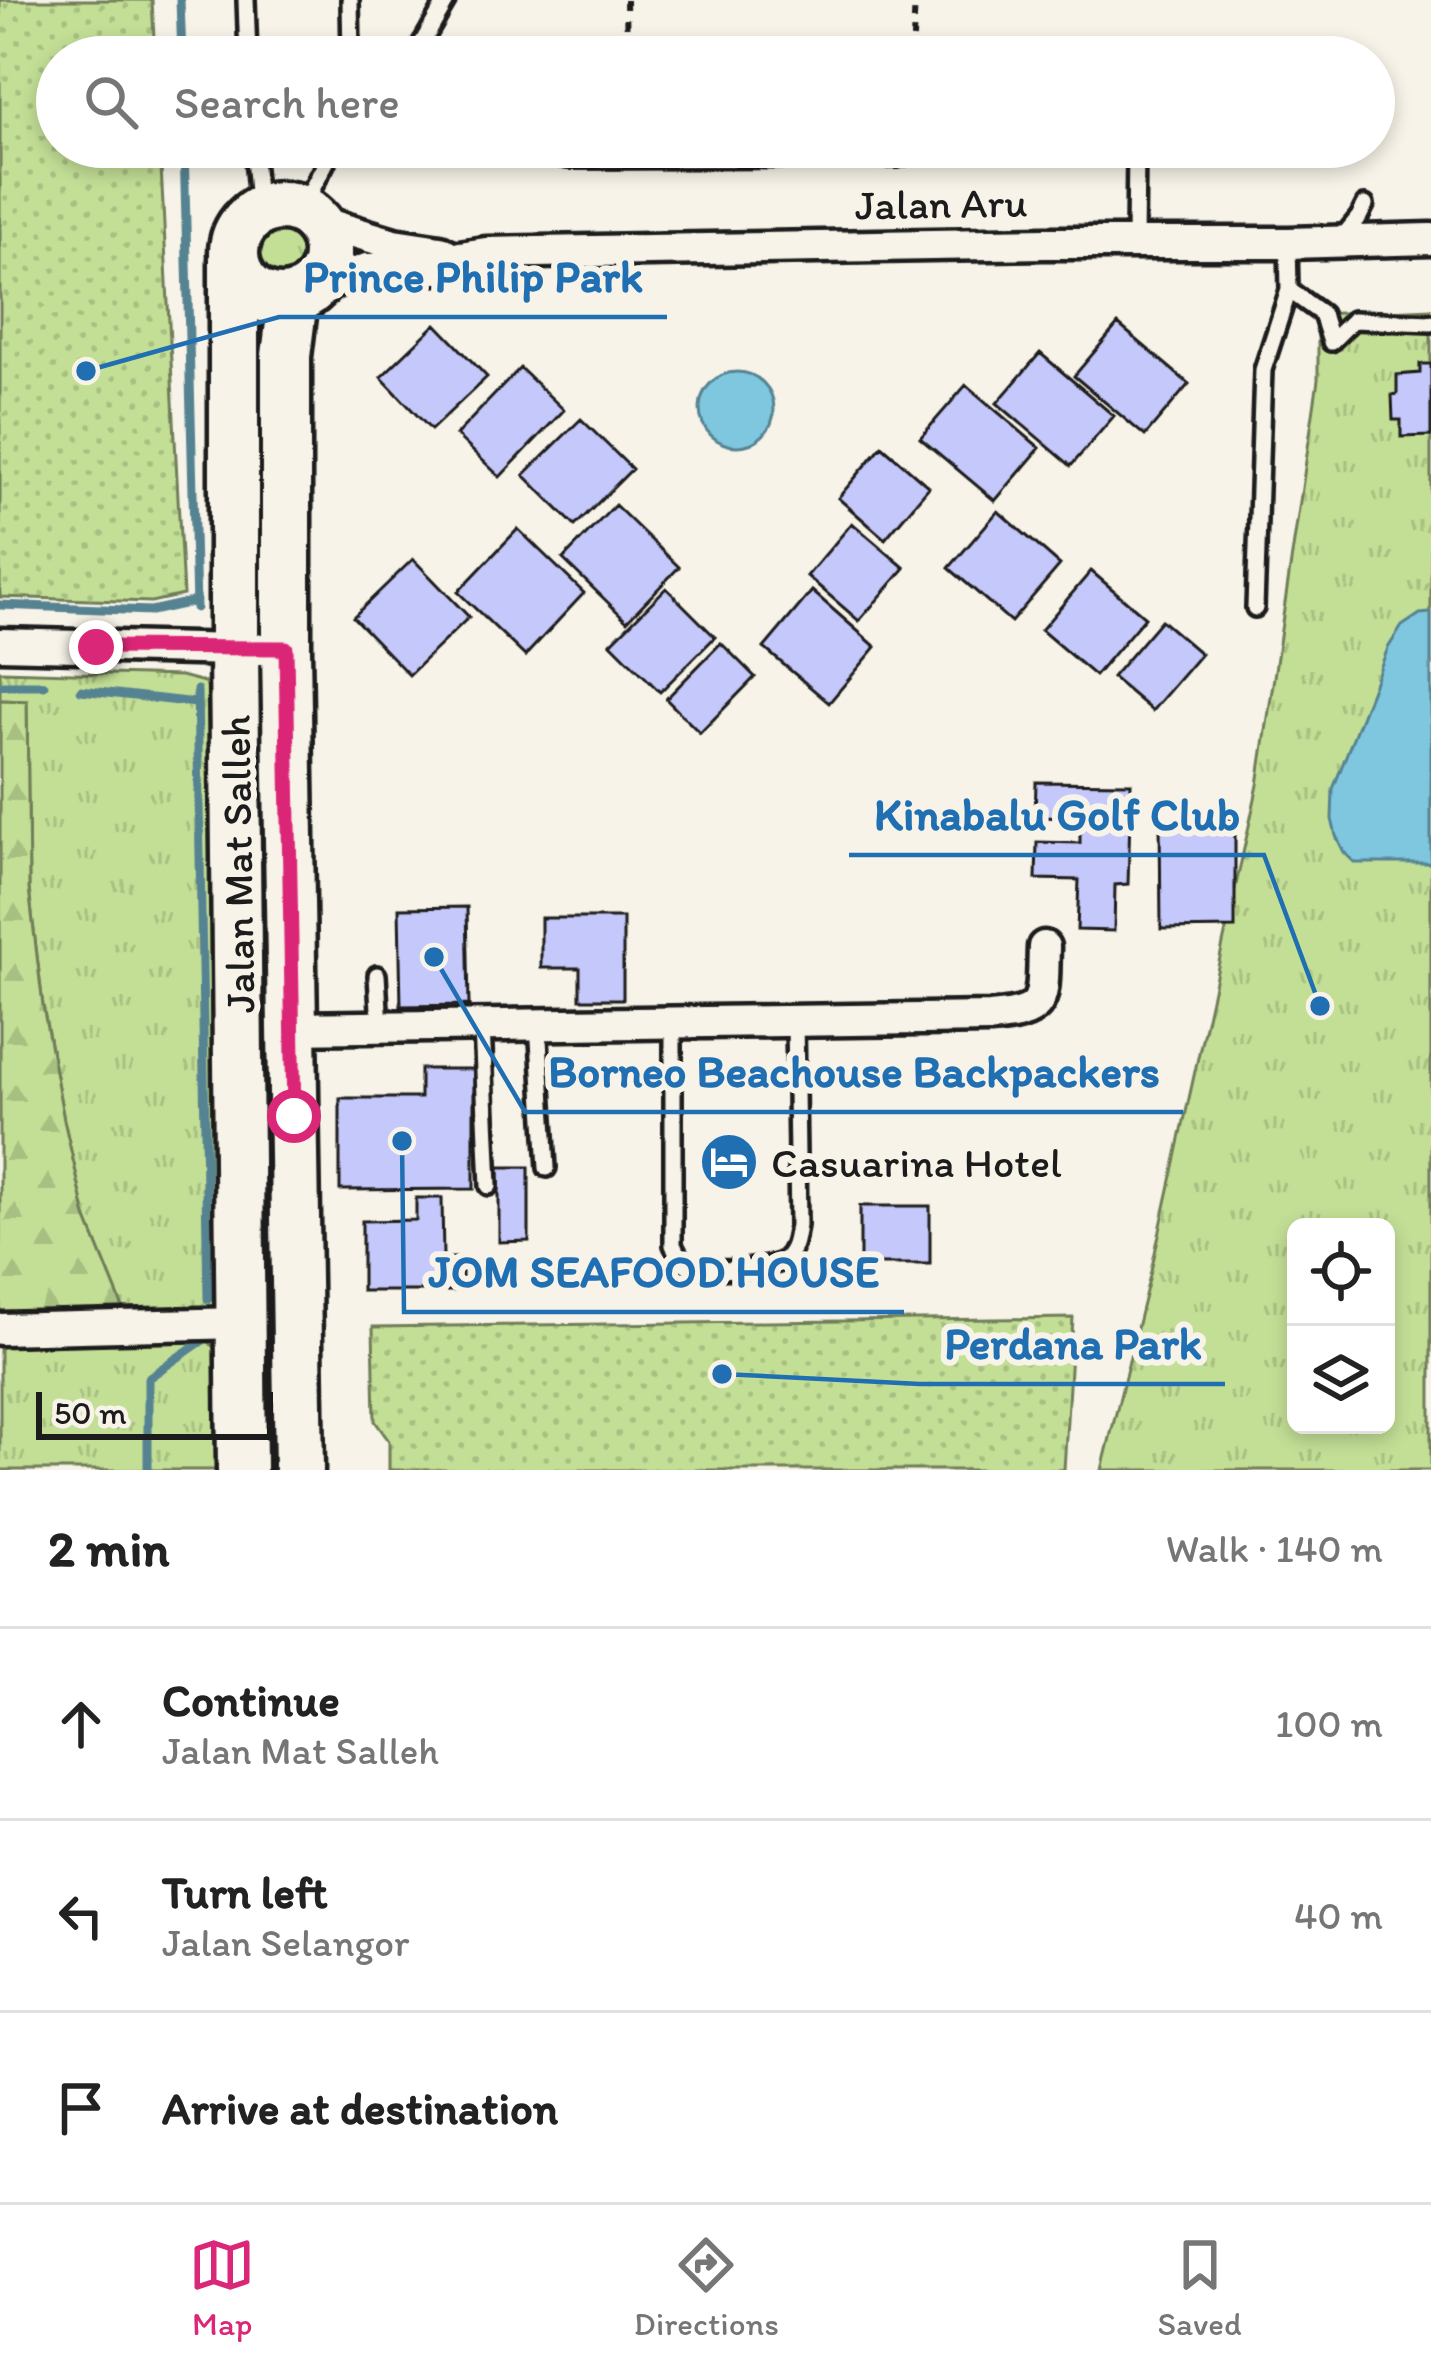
<!DOCTYPE html>
<html lang="en">
<head>
<meta charset="utf-8">
<style>
	body { margin:0; font-family:Itim,sans-serif; background:#f2f2f2; color:#222 }
	.controls { position:absolute; right:36px; bottom:36px; display:grid; overflow:hidden; border-radius:18px; box-shadow:0 6px 18px #0003 }
	.controls button { width:108px; height:108px; display:grid; place-items:center; padding:0; border:0; border-bottom:3px solid #e0e0e0; background:#fff; color:#222; font:60px sans-serif }
	.scale { position:absolute; left:36px; bottom:30px; width:237px; box-sizing:border-box; padding-left:12px; border:6px solid #1c1c1c; border-top:0; font-size:33px; line-height:42px; white-space:nowrap; color:#1c1c1c; -webkit-text-stroke:9px #f7f3e8; paint-order:stroke }
	.stop { position:absolute; width:36px; height:36px; margin:-27px; border:9px solid #db2777; border-radius:50%; background:#fff }
	.stop.end { background:#db2777; border-color:#fff; box-shadow:0 3px 12px #0008 }
	.list { margin:0; padding:0; list-style:none }
	h2 { display:flex; justify-content:space-between; align-items:center; height:156px; margin:0; padding:0 48px; font-size:51px }
	h2 small { font-size:39px; font-weight:400; color:#767676 }
	.list li { display:grid; grid-template-columns:78px 1fr auto; gap:36px; align-items:center; box-sizing:border-box; height:192px; padding:0 48px; border-top:3px solid #e0e0e0 }
	.list b { display:block; font-size:45px; white-space:nowrap }
	.list p { margin:0; font-size:39px; white-space:nowrap; color:#767676 }
	.list em { font-size:39px; font-style:normal; color:#767676 }
	.icon { flex:none; width:66px; height:66px; fill:none; stroke:currentColor; stroke-width:2; stroke-linecap:round; stroke-linejoin:round }
	.map { position:relative; flex:none; width:1431px; height:1470px; overflow:hidden }
	.search { position:absolute; background:#fff; box-shadow:0 6px 18px #0003; left:36px; right:36px; top:36px; height:132px; display:flex; align-items:center; gap:30px; box-sizing:border-box; padding:0 42px; border-radius:66px; color:#767676; font-size:45px }
	.sheet { height:732px; background:#fff }
	nav { display:flex; justify-content:space-around; align-items:center; box-sizing:border-box; height:168px; border-top:3px solid #e0e0e0; background:#fff; font-size:33px; color:#767676 }
	nav a { display:grid; justify-items:center; gap:6px }
	nav .on { color:#db2777 }
	.map>svg:first-child { display:block }
</style>
</head>
<body>
<div class="map">
<svg width="1431" height="1470" viewBox="0 0 1431 1470">
	<defs>
		<pattern id="grass-tufts" width="24" height="20" patternUnits="userSpaceOnUse" patternTransform="scale(3)"><rect width="24" height="20" fill="#c3df96"/><path d="M3 7l-1-3M5 7V3M7 7l1-3M15 17l-1-3M17 17v-4M19 17l1-3" fill="none" stroke="#a7bf81"/></pattern>
		<pattern id="forest-firs" width="22" height="20" patternUnits="userSpaceOnUse" patternTransform="scale(3)"><rect width="22" height="20" fill="#c3df96"/><path d="M5 1l3.5 6h-7zM16 11l3.5 6h-7z" fill="#a7bf81"/></pattern>
		<pattern id="park-dots" width="8" height="8" patternUnits="userSpaceOnUse" patternTransform="scale(3)"><rect width="8" height="8" fill="#c3df96"/><path d="M2 2h.1M6 6h.1" fill="none" stroke="#a7bf81" stroke-width="1.8" stroke-linecap="round"/></pattern>
	</defs>
	<rect width="100%" height="100%" fill="#f7f3e8"/>
	<filter id="ink" filterUnits="userSpaceOnUse"><feTurbulence type="fractalNoise" baseFrequency=".00833" numOctaves="2"/><feDisplacementMap in="SourceGraphic" scale="24" xChannelSelector="R" yChannelSelector="G"/><feConvolveMatrix kernelMatrix="1 2 1 2 8 2 1 2 1" color-interpolation-filters="sRGB"/></filter>
	<g filter="url(#ink)">
		<!-- grass -->
		<path fill="url(#grass-tufts)" stroke="#707e59" stroke-width="3" fill-rule="evenodd" d="M255 252a27 27 0 1 1 54 0a27 27 0 1 1-54 0Z
			M1431 309V1470H1102L1151 1271 1258 785 1318 380V314ZM1296 1227H1386V1425H1296Z
			M0 671 181 676 204 682 217 696 219 1294 216 1306 202 1315 125 1313 86 1217 64 1120 43 1006 29 889 27 701 0 700Z
			M250 680 264 714 272 1084 267 1329 269 1470H260Z
			M202 1335 219 1353 220 1470H0V1341Z"/>
		<!-- forest -->
		<path fill="url(#forest-firs)" stroke="#707e59" stroke-width="3" d="M0 700 27 701 29 889 43 1006 64 1120 86 1217 125 1313 0 1316Z"/>
		<!-- park -->
		<path fill="url(#park-dots)" stroke="#707e59" stroke-width="3" d="M0 0H152L155 57H57V147H160L183 595 151 602 0 597Z
			M1073 1318 1064 1470H389V1441L375 1421 373 1327Z"/>
		<!-- water -->
		<path fill="#7ec7df" stroke="#578391" stroke-width="3" d="M700 409a37 37 0 1 1 74 0a37 37 0 1 1-74 0Z
			M1431 613V863H1355L1344 852 1336 836 1332 819 1333 789 1388 648 1402 626 1420 614Z"/>
		<g fill="none" stroke-linecap="round" stroke-linejoin="round">
			<!-- stream -->
			<path stroke="#578391" stroke-width="9" d="M180 0 182 57
				M184 147 196 608
				M0 605 151 611 196 601
				M0 685H44
				M81 690 196 703
				M197 690 208 1299
				M148 1470V1378L209 1336"/>
		</g>
		<!-- building -->
		<path fill="#c4c8fa" stroke="#1c1c1c" stroke-width="3" d="M436 324 487 377 431 430 381 377Z
			M1118 324 1189 384 1145 436 1074 376Z
			M1040 353 1114 416 1071 466 997 403Z
			M1420 364H1431V436L1401 437V420H1393L1392 395 1397 394V375L1420 373Z
			M520 368 564 410 500 477 456 435Z
			M966 385 1040 448 995 501 920 438Z
			M581 419 632 469 575 526 524 475Z
			M882 446 929 487 885 539 838 498Z
			M615 505 679 567 627 621 563 559Z
			M998 511 1060 565 1011 622 949 568Z
			M852 523 905 568 859 621 807 576Z
			M518 529 584 593 525 656 458 592Z
			M413 559 469 617 409 675 353 617Z
			M1091 571 1145 617 1095 676 1041 630Z
			M666 588 715 637 660 692 611 643Z
			M812 591 876 647 829 703 764 648Z
			M1161 620 1201 654 1152 711 1112 677Z
			M721 643 755 677 700 733 666 699Z
			M1036 782 1131 783 1128 884 1115 885 1114 931 1077 930 1079 880 1036 879 1037 842 1080 843V818L1035 817Z
			M1235 819V928L1161 929 1160 820Z
			M467 907 469 1005 401 1006 399 908Z
			M541 918H623V999H580V968H541Z
			M420 1069H474V1189L340 1190V1098H420Z
			M499 1167H529V1241L499 1242Z
			M416 1198H442L443 1258H462V1291H362V1221L416 1220Z
			M860 1206H930V1264H860Z"/>
		<g fill="none" stroke-linecap="round" stroke-linejoin="round">
			<defs>
				<path id="lane" d="M246 0 248 57
					M350 0 351 57
					M414 57 447 0
					M536 147 548 155 568 159 897 158 916 152 920 147
					M301 210 334 147
					M248 220 257 192 253 147
					M1341 239 1359 217 1365 205
					M1135 243 1136 147
					M1288 243 1289 290 1322 314 1331 342 1353 320 1431 323
					M1255 608 1263 370 1289 290
					M377 975 380 1027
					M673 1022V1245C678 1254 680 1262 691 1267 705 1272 772 1270 784 1260 795 1250 796 1238 798 1225L795 1020
					M538 1024 547 1168
					M482 1026 489 1186"/>
				<path id="street" d="M314 220 394 244 440 251 453 258
					M308 292 367 269 438 268 453 258 486 253 1045 243H1288L1431 239
					M0 644 234 650 286 648
					M292 1028 990 1018C1049 1013 1042 1001 1044 947
					M0 1329 241 1323"/>
				<path id="primary" d="M234 253a47 47 0 1 1 94 0a47 47 0 1 1-94 0Z
					M234 258V650L242 1470
					M293 299 286 356V648L299 1470"/>
			</defs>
			<!-- lane casing -->
			<use href="#lane" stroke="#1c1c1c" stroke-width="24"/>
			<!-- street casing -->
			<use href="#street" stroke="#1c1c1c" stroke-width="39"/>
			<!-- primary casing -->
			<use href="#primary" stroke="#1c1c1c" stroke-width="57"/>
			<!-- path -->
			<path stroke="#1c1c1c" stroke-width="6" stroke-dasharray="9 9" stroke-linecap="butt" d="M626 0 627 57
				M912 57 915 0"/>
			<!-- lane -->
			<use href="#lane" stroke="#f7f3e8" stroke-width="15"/>
			<!-- street -->
			<use href="#street" stroke="#f7f3e8" stroke-width="30"/>
			<!-- primary -->
			<use href="#primary" stroke="#f7f3e8" stroke-width="48"/>
		</g>
	</g>
	<g fill="none" stroke-linecap="round" stroke-linejoin="round" filter="url(#ink)">
		<!-- route -->
		<path stroke="#db2777" stroke-width="15" d="M96 647 286 648 294 1116"/>
	</g>
	<!-- icons -->
	<defs>
		<symbol id="hotel-disc" viewBox="-11 -11 22 22"><circle r="9.5" fill="#1f6fb2" stroke="#f7f3e8"/><path d="M-6-4.5h1.5V1H6V5H4.5V3h-9V5H-6ZM-4 0a1.8 1.8 0 1 1 3.6 0ZM.5 0V-2.5h3Q6-2.5 6 0Z" fill="#fff"/></symbol>
	</defs>
	<g fill-rule="evenodd">
		<use href="#hotel-disc" x="696" y="1129" width="66" height="66"/>
	</g>
	<g text-anchor="middle" stroke-width="12" stroke-linejoin="round" paint-order="stroke">
		<!-- street labels -->
		<g font-size="42" fill="#1c1c1c" stroke="#f7f3e8">
			<text transform="translate(941 203) rotate(-1)" y="15">Jalan Aru</text>
			<text transform="translate(237 864) rotate(-91)" y="15">Jalan Mat Salleh</text>
		</g>
		<!-- poi labels -->
		<g font-size="42" fill="#1c1c1c" stroke="#f7f3e8" text-anchor="start">
			<text x="771" y="1177">Casuarina Hotel</text>
		</g>
	</g>
	<!-- callouts -->
	<path fill="none" stroke="#1f6fb2" stroke-width="4.5" d="M86 371L279 317H667M1320 1006L1264 855H849M434 957L525 1112H1183M402 1141L404 1312H904M722 1374L920 1384H1225"/>
	<g fill="#1f6fb2" stroke="#f7f3e8" stroke-width="4.5">
		<circle cx="86" cy="371" r="12"/>
		<circle cx="1320" cy="1006" r="12"/>
		<circle cx="434" cy="957" r="12"/>
		<circle cx="402" cy="1141" r="12"/>
		<circle cx="722" cy="1374" r="12"/>
	</g>
	<g font-size="45" text-anchor="middle" font-weight="bold" fill="#1f6fb2" stroke="#f7f3e8" stroke-width="12" stroke-linejoin="round" paint-order="stroke">
		<text x="473" y="292">Prince Philip Park</text>
		<text x="1057" y="830">Kinabalu Golf Club</text>
		<text x="854" y="1087">Borneo Beachouse Backpackers</text>
		<text x="654" y="1287">JOM SEAFOOD HOUSE</text>
		<text x="1073" y="1359">Perdana Park</text>
	</g>
</svg>
<div class="controls">
<button><svg class="icon" aria-label="locate" viewBox="0 0 24 24"><circle cx="12" cy="12" r="6"/><path d="M12 2v4M12 18v4M2 12h4M18 12h4"/></svg></button>
<button><svg class="icon" aria-label="layers" viewBox="0 0 24 24"><path d="M12 4l9 5-9 5-9-5zM3 14l9 5 9-5"/></svg></button>
</div>
<div class="scale">50 m</div>
<div class="stop" style="left:294px;top:1116px"></div>
<div class="stop end" style="left:96px;top:647px"></div>
<div class="search"><svg class="icon" aria-label="search" viewBox="0 0 24 24"><circle cx="10" cy="10" r="6"/><path d="M15 15l6 6"/></svg>Search here</div>
</div>
<section class="sheet">
<h2>2 min<small>Walk · 140 m</small></h2>
<ul class="list">
<li><svg class="icon" aria-label="ahead" viewBox="0 0 24 24"><path d="M12 20V5M6 11l6-6 6 6"/></svg><div><b>Continue</b><p>Jalan Mat Salleh</p></div><em>100 m</em></li>
<li><svg class="icon" aria-label="left" viewBox="0 0 24 24"><path d="M17 20v-9H6M10 6l-5 5 5 5"/></svg><div><b>Turn left</b><p>Jalan Selangor</p></div><em>40 m</em></li>
<li><svg class="icon" aria-label="arrive" viewBox="0 0 24 24"><path d="M6 21V4h12l-3 4 3 4H6"/></svg><div><b>Arrive at destination</b></div></li>
</ul>
</section>
<nav>
<a class="on"><svg class="icon" aria-label="map" viewBox="0 0 24 24"><path d="M3 6l6-2 6 2 6-2v14l-6 2-6-2-6 2zM9 4v14M15 6v14"/></svg>Map</a>
<a><svg class="icon" aria-label="directions" viewBox="0 0 24 24"><path d="M12 3l9 9-9 9-9-9zM9 14v-3h6M13 9l2 2-2 2"/></svg>Directions</a>
<a><svg class="icon" aria-label="saved" viewBox="0 0 24 24"><path d="M7 4h10v16l-5-4-5 4z"/></svg>Saved</a>
</nav>
</body>
</html>
